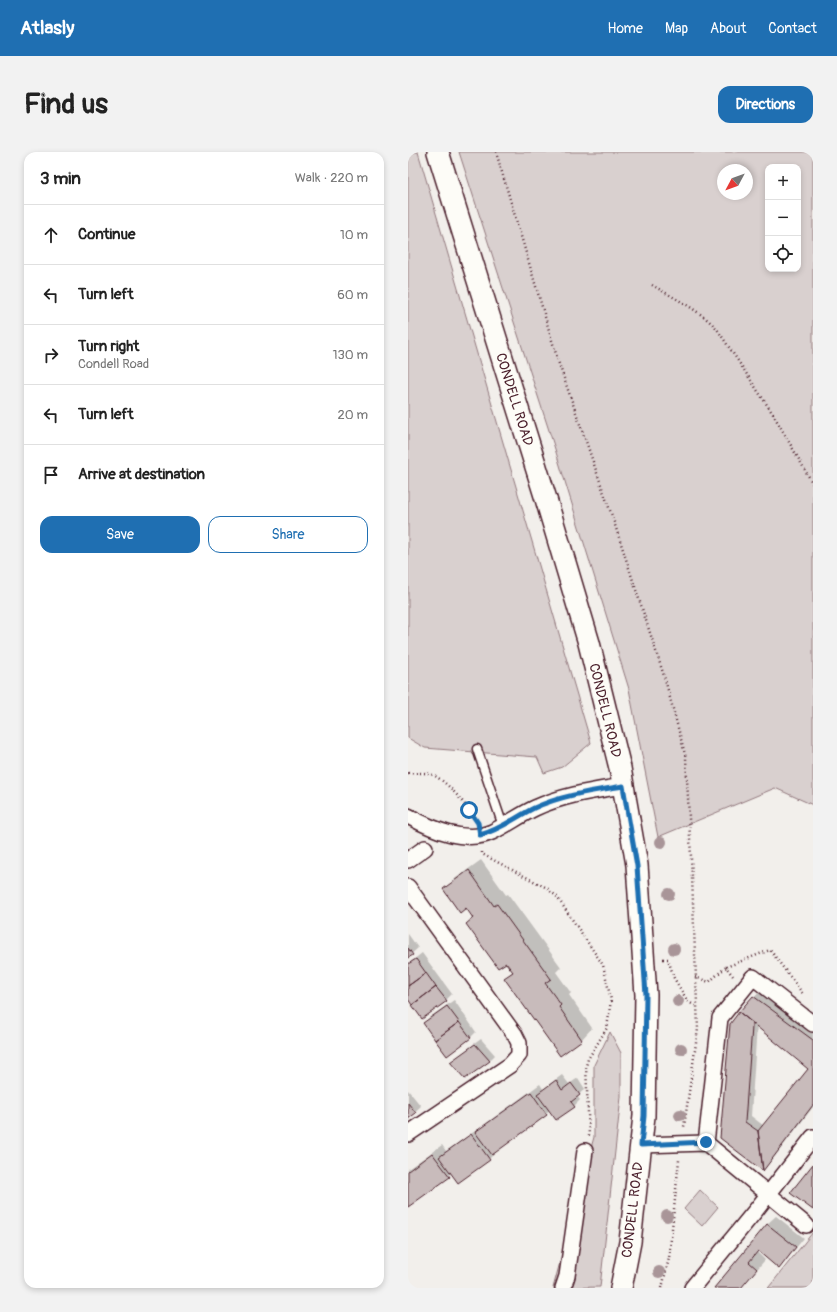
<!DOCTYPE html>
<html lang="en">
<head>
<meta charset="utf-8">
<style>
	body { margin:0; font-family:Pangolin,sans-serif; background:#f2f2f2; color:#222 }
	.controls { position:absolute; right:12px; top:12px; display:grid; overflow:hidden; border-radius:8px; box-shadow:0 2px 6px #0003 }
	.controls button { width:36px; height:36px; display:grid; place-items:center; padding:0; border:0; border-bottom:1px solid #e0e0e0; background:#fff; color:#222; font:20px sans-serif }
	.compass { position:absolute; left:309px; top:12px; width:36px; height:36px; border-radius:50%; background:#fff; box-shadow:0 2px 6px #0003; rotate:229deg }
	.stop { position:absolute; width:12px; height:12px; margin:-9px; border:3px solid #1f6fb2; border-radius:50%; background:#fff }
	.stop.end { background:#1f6fb2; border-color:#fff; box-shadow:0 1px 4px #0008 }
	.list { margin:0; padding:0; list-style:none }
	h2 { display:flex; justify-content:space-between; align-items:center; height:52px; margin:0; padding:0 16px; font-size:17px }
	h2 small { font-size:13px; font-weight:400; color:#767676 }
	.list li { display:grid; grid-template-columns:26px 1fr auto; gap:12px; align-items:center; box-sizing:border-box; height:60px; padding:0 16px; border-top:1px solid #e0e0e0 }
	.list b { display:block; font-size:15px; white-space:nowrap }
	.list p { margin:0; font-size:13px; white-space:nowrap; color:#767676 }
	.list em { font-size:13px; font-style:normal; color:#767676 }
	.actions { display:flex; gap:8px; padding:12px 16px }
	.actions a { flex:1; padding:9px 0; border:1px solid #1f6fb2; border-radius:12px; text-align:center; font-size:14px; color:#1f6fb2 }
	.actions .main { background:#1f6fb2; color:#fff }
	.icon { flex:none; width:22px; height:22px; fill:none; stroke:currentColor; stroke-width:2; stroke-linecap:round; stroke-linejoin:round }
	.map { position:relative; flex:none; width:405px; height:1136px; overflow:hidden; border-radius:12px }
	header { display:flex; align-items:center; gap:24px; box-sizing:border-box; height:56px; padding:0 20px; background:#1f6fb2; color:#fff }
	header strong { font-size:19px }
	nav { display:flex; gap:22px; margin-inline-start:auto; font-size:14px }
	.intro { display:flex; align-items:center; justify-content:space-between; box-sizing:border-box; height:96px; padding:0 24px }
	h1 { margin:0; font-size:28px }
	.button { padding:10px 18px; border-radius:12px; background:#1f6fb2; color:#fff; font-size:14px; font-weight:700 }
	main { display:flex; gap:24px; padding:0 24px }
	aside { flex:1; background:#fff; border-radius:12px; box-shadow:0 2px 6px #0003 }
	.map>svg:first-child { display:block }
</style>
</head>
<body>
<header>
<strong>Atlasly</strong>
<nav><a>Home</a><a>Map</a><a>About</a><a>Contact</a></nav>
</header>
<div class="intro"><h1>Find us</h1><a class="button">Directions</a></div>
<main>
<aside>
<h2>3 min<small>Walk · 220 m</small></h2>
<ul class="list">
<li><svg class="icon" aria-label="ahead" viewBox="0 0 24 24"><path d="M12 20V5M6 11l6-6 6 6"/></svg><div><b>Continue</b></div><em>10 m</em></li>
<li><svg class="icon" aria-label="left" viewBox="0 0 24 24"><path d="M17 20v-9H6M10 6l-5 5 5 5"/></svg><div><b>Turn left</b></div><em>60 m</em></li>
<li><svg class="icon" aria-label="right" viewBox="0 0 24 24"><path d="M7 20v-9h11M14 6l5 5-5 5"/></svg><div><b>Turn right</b><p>Condell Road</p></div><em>130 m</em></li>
<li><svg class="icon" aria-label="left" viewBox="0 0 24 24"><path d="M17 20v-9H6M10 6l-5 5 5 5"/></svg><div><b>Turn left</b></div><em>20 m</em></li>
<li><svg class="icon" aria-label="arrive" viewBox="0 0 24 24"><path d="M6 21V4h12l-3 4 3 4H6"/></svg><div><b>Arrive at destination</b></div></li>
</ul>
<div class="actions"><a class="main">Save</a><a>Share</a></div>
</aside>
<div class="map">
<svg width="405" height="1136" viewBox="0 0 405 1136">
	<rect width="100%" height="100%" fill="#f2efeb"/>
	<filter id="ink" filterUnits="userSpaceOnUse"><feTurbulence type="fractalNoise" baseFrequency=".025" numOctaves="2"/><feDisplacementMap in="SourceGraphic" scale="8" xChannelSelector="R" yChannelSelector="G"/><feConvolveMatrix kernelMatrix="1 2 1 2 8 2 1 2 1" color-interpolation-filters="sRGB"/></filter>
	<g filter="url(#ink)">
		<!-- green -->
		<path fill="#d9d0cf" stroke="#92787d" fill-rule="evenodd" d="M0 0H10L183 591 154 615 136 621 129 605 17 596 0 586Z
			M51 0H405V653L367 636 250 685 221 537 147 297ZM360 15H390V117H360ZM315 18H339V42H315Z
			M202 880 213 901V945L192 1135 145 1136 186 985V913Z
			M292 1038 310 1055 294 1074 276 1057Z
			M405 1080V1136H360L361 1135Z"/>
		<!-- shadow -->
		<path fill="#0003" fill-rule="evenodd" d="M73 708 98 743 100 742 153 815 148 820 163 841 161 843 184 876 174 887 152 902 97 826 105 819 98 809 59 772 66 765 59 755 37 737 48 726Z
			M0 782 10 796 0 805Z
			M14 801 44 842 38 848 0 846V812Z
			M357 834 405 870V955L365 1007 354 1018 313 985 332 860ZM349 873 401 916 356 974 343 964Z
			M46 848 68 880 62 886 16 871 22 865Z
			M73 887 87 903 81 909 44 910 50 904Z
			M154 923 161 932 170 926 177 937 169 944 172 948 166 954 142 958 86 1000 87 1001 81 1007 44 1021 0 1053V1017L34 993 38 999 70 977 71 978 77 972 132 932 135 937Z
			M0 938 13 954 0 966Z
			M368 1064 396 1086 379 1107 371 1115 351 1098 349 1100 357 1108 333 1136H307L359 1072Z"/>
		<!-- building -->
		<path fill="#c8bbbb" stroke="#4a1f2b" d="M61 718 86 754 89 752 143 827 137 831 153 853 151 855 174 888 152 904 96 826 105 820 98 811 90 816 58 772 65 766 58 756 52 761 35 737Z
			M0 796 5 803 0 806Z
			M8 807 18 821 0 834V812Z
			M18 821 28 835 4 853 0 847V834Z
			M28 835 39 849 14 867 4 853Z
			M345 844 405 888V953L355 1019 350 979 400 917 331 860Z
			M39 854 51 870 27 888 15 871Z
			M331 860 346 872 344 875 337 970 350 979 355 1019 312 986 322 872Z
			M51 870 63 886 39 904 27 888Z
			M67 892 82 909 57 927 42 910Z
			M148 928 154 938 163 931 172 943 163 950 167 955 148 968 129 942Z
			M123 940 139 963 84 1003 67 980Z
			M0 951 8 961 0 967Z
			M63 982 82 1008 50 1031 31 1005Z
			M24 1001 42 1025 0 1055V1019Z
			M405 1012V1058L382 1041Z
			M359 1072 388 1095 371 1117 350 1099 341 1110 349 1117 333 1136H306Z"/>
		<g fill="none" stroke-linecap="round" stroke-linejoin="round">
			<defs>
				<path id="lane" d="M69 597 95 674"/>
				<path id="street" d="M0 664C24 677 57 692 84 680 99 673 112 663 127 656 155 643 185 639 215 634
					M0 708 17 696
					M0 735 107 883 111 891V903L102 913 0 982
					M233 993 298 991
					M398 1073 298 991 312 866 345 825 405 872
					M155 1136 159 1124 177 999
					M284 1136 348 1058 405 985"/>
				<g id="secondary">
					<path id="s1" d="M30 0 138 347 181 491 212 616 229 713 238 843 236 964 222 1090 213 1136"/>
				</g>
			</defs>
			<!-- lane casing -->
			<use href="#lane" stroke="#4a1f2b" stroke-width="11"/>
			<!-- street casing -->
			<use href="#street" stroke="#4a1f2b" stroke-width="18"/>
			<!-- secondary casing -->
			<use href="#secondary" stroke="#4a1f2b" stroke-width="24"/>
			<!-- path -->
			<path stroke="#4a1f2b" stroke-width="2.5" stroke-dasharray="1 3" stroke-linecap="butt" d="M88 0 151 212 205 367 257 527 278 606 284 725 290 877 276 975
				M244 133C266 146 292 158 309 177L365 262 405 332
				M0 621C7 622 15 620 22 622 37 626 59 654 68 668
				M74 700V702L139 736 149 745 195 813 203 848 199 876 180 907 178 914 181 984
				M255 807H260L266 826 280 850 290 855
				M318 815 362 798 395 842
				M287 825 301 830 318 815 325 824
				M254 1136 261 1106 271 1008"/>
			<!-- lane -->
			<use href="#lane" stroke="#fdfcf7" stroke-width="8"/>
			<!-- street -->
			<use href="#street" stroke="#fdfcf7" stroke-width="15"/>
			<!-- secondary -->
			<use href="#secondary" stroke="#fdfcf7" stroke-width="21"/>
		</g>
		<!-- trees -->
		<g fill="#a99598">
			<circle cx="253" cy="690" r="6"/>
			<circle cx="261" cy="742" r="6"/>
			<circle cx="266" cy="797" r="6"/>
			<circle cx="270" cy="849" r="6"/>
			<circle cx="273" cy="897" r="6"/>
			<circle cx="272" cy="963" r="6"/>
			<circle cx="259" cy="1064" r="6"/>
			<circle cx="251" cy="1120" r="6"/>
		</g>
	</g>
	<g fill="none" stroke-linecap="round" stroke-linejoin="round" filter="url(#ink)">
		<!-- route -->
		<path stroke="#1f6fb2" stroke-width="5" d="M61 658 70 671 72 683C92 678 108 665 126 656 154 643 185 639 215 634L229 714 238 843 236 964 233 993 298 990"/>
	</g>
	<g text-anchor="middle" stroke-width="3" stroke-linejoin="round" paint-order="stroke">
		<!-- street labels -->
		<g font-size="14" fill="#4a1f2b" stroke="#fdfcf7">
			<text dy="5" stroke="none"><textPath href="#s1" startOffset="259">CONDELL ROAD</textPath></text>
			<text dy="5" stroke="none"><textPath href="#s1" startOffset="583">CONDELL ROAD</textPath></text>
			<text transform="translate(224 1058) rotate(-83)" y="5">CONDELL ROAD</text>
		</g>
	</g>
</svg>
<div class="controls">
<button>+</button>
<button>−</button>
<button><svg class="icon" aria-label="locate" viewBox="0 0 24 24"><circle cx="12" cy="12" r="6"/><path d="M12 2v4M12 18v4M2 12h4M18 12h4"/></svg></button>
</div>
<svg class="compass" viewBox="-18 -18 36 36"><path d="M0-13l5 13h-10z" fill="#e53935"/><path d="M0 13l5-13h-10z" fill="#767676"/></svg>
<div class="stop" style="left:61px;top:658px"></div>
<div class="stop end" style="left:298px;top:990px"></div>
</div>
</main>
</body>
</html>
